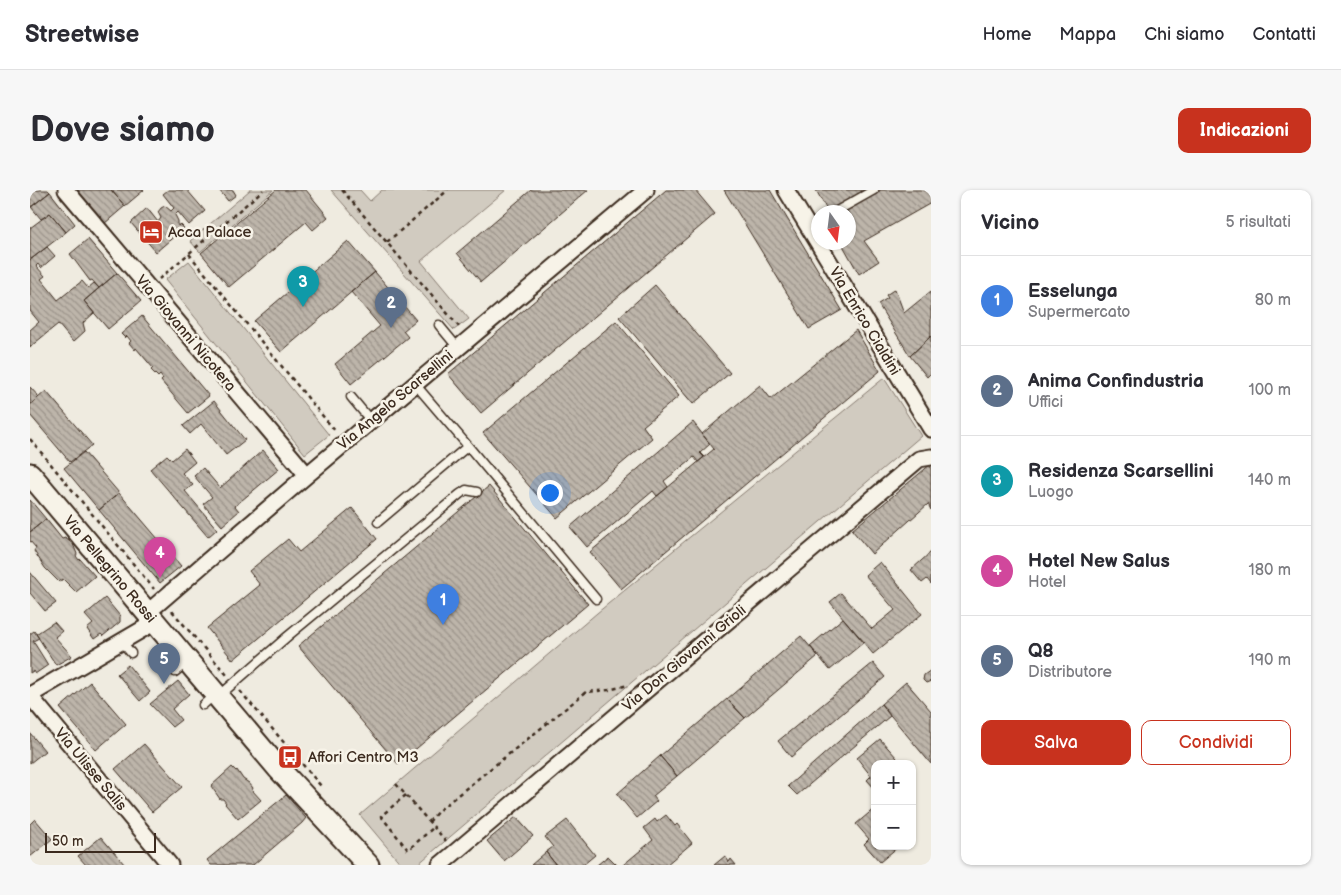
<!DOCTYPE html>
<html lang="it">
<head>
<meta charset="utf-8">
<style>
	body { margin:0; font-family:"Balsamiq Sans",sans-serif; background:#f7f7f7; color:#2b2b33 }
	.controls { position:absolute; right:15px; bottom:15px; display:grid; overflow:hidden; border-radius:10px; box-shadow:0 1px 4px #0004 }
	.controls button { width:45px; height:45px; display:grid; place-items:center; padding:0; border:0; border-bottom:1px solid #e1e1e2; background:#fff; color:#2b2b33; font:25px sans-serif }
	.compass { position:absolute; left:781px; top:15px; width:45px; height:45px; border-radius:50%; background:#fff; box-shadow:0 1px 4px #0004; rotate:166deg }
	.scale { position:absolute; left:15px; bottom:12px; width:111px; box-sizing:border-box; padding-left:5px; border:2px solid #3b2a1e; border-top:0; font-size:14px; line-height:18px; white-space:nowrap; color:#3b2a1e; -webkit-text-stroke:4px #f7f3e8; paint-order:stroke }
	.you { position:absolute; left:519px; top:302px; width:18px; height:18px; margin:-12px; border:4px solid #fff; border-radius:50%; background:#1a73e8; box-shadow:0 0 0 8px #1a73e833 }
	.badge { display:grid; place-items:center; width:32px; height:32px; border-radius:50%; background:#c8321e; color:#fff; font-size:16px; font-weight:700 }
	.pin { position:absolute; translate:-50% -41px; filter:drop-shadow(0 1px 2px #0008) }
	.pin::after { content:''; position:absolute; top:26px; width:18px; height:15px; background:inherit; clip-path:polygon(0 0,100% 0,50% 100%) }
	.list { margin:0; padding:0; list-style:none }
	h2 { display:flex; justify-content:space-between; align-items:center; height:65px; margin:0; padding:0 20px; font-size:21px }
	h2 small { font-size:16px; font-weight:400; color:#7c7c81 }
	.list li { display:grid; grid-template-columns:32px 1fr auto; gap:15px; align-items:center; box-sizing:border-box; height:90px; padding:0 20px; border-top:1px solid #e1e1e2 }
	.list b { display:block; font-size:19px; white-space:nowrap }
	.list p { margin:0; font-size:16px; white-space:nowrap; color:#7c7c81 }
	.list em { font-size:16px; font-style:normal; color:#7c7c81 }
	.actions { display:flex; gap:10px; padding:15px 20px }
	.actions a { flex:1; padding:11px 0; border:1px solid #c8321e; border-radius:10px; text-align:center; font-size:18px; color:#c8321e }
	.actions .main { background:#c8321e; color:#fff }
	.map { position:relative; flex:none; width:901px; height:675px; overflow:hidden; border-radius:10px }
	header { display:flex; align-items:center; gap:30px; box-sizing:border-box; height:70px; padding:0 25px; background:#fff; border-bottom:1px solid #e1e1e2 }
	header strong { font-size:24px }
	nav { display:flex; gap:28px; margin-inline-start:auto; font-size:18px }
	.intro { display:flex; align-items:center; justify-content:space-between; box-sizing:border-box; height:120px; padding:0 30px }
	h1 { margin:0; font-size:35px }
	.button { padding:12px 22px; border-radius:10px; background:#c8321e; color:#fff; font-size:18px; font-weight:700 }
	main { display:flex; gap:30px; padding:0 30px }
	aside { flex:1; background:#fff; border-radius:10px; box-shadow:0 1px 4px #0004 }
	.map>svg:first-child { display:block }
</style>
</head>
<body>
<header>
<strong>Streetwise</strong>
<nav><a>Home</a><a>Mappa</a><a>Chi siamo</a><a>Contatti</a></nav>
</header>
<div class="intro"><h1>Dove siamo</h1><a class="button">Indicazioni</a></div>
<main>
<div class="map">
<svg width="901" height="675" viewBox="0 0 901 675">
	<defs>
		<pattern id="building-back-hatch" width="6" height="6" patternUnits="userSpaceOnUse" patternTransform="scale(1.25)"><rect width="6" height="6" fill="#bdb5aa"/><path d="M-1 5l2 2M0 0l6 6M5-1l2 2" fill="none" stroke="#9b938a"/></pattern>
	</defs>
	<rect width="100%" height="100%" fill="#efebe0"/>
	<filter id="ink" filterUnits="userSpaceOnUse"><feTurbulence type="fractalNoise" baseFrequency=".02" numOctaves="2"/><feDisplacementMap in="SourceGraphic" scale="10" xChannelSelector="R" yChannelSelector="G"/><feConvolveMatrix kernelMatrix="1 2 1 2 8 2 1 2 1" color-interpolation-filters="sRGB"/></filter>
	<g filter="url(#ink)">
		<!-- green -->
		<path fill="#d1cbc0" stroke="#867a6f" d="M220 0H243L170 62 160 51Z
			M301 0H330L340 11 352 0H476L391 71 439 129 424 140Z
			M159 71 299 245 275 264 135 90Z
			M854 188 891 246 387 675H372L330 625 567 423Z"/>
		<!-- building -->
		<path fill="url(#building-back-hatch)" stroke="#3b2a1e" d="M0 0H18L20 2 1 17Z
			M45 0H81L95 16 74 34Z
			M81 0H114L95 16Z
			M157 0 175 21 159 35 148 22 145 25 148 31V36L150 34 154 38 126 62 101 33 117 18 128 32 131 28 128 22 131 18 135 16 141 21 144 18 133 4 138 0Z
			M189 0H203L206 5 198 11Z
			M246 0H276L298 27 283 40 276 32 199 97 171 63Z
			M501 0H558L451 92 427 63Z
			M636 0H665L685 24 451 223 418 184Z
			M694 0H740L812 120 779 139Z
			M786 0H836L798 22Z
			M851 0H901V13L834 51 849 71 829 84 811 52H818V22H813Z
			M20 2 45 34 36 42 20 23 11 29 1 17Z
			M20 23 36 42 0 70V38Z
			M58 49 87 83 69 98 62 90 60 91 40 64Z
			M318 51 345 82 251 162 224 131Z
			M17 57 25 66 11 78 8 74 6 76 15 86 11 89 28 110 52 91 58 98 64 93 69 98 54 111 64 123 53 133 55 141 43 152 28 134 0 157V140L9 132 0 121V70Z
			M345 82 386 130 373 141 378 147 321 194 305 174 350 136 321 102Z
			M87 83 111 111 78 139 54 111Z
			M625 95 700 183 663 214 589 127Z
			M865 99 874 123 901 101V146L880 166 848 114 858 108 856 105Z
			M112 126 179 206 158 223 131 191 133 189 130 185 128 187 121 180 123 178 106 158 105 160 99 153 101 151 97 146 95 148 91 144Z
			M586 131 649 206 613 236 622 248 527 328 453 243Z
			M826 140 850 181 591 399 560 362 684 259 672 244 730 195 741 209Z
			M901 146V183L897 187 880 166Z
			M0 197 9 207 0 215Z
			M16 201 62 255 40 272 0 225V215Z
			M184 211 215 250 196 265 171 234 160 244 153 236Z
			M663 232 680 254 670 263 674 267 668 272 664 267 634 291 638 297 627 306 623 301 557 357 540 337Z
			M155 259 165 272 152 283 163 295 155 301 187 339 178 347 120 279 137 265 142 270Z
			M233 260 249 279 205 316 209 321 192 336 173 314 182 307 164 286 173 278 190 298Z
			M54 262 89 303 69 320 34 278Z
			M901 274V320L898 314 842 364 822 340Z
			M459 296 558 414 368 574 268 456Z
			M89 303 151 376 130 393 69 320Z
			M0 310 16 329 0 342Z
			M322 318 347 349 203 470 177 438 230 395 219 381 258 349 269 362Z
			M16 329 32 349 35 348 43 354 47 364 46 366 49 370 50 369 65 386 46 402 33 389 29 392 15 378 4 361 6 358 0 351V342Z
			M901 362V394L897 389 892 393 881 380Z
			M850 372 892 424 843 464 800 412 811 403 842 439 865 420 835 385Z
			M0 382 26 413 15 421 0 403Z
			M75 408 90 426V432L73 446 71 444 64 449 57 439 63 434 55 425Z
			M813 428 834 452 800 480 780 456Z
			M24 432 32 441 25 447 42 466 26 475 6 444Z
			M4 441 9 448 3 451 18 475 5 484 3 481 0 483V444Z
			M771 446 788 466 715 528 697 509Z
			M843 473 855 487 761 567 748 551Z
			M98 475 120 502 110 511 87 484Z
			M901 480V491L896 493 893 490 894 485Z
			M148 491 159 504 142 519 151 530 142 537 120 514Z
			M60 492 96 534 66 560 30 518Z
			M876 492 901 521V574L851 514Z
			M697 509 715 528 647 586 630 566Z
			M851 514 860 526 767 605 758 596Z
			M0 543 15 561 0 573Z
			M850 549 867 568 863 572 865 574H845V599L837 590 841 586 827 568Z
			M114 554 152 597 122 622 85 579Z
			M630 566 647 586 623 606 627 611 607 628 587 604Z
			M202 577 206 581 207 580 213 589 219 593 223 598 222 600 231 610 208 629 195 614 196 613 193 609H190L181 596Z
			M256 605 276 628 272 633 223 675H181L177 670Z
			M845 618V656H869L850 672 834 654 839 649 826 634Z
			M636 625 645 636 647 634 662 653 636 675H593L623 650 614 638 625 629 627 632Z
			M486 627 503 646 474 671 457 651Z
			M5 629 22 649 0 667V634Z
			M537 630 565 665 553 675H526L516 662 523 657 515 647Z
			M71 647 95 675H56L48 666Z
			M516 662 526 675H501Z
			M578 666 587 675H567Z
			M695 666 699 672 701 669 706 675H684Z"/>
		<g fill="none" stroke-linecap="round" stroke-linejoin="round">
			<defs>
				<path id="service" d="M805 22 844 0
					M409 135 428 158
					M321 207 341 231
					M438 256 566 409
					M348 332 438 256 385 194
					M92 452 101 463
					M145 482 157 472
					M189 506 258 446 430 304 436 300 447 302
					M173 515 184 505"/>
				<path id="minor" d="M36 0 277 285
					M756 0 901 239
					M117 423 277 285 616 0
					M0 505 125 432
					M0 506 140 675
					M410 675 889 269 901 267"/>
				<path id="secondary" d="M0 284 248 578 338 675"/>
			</defs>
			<!-- service casing -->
			<use href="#service" stroke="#3b2a1e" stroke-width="11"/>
			<!-- minor casing -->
			<use href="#minor" stroke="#3b2a1e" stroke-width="19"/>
			<!-- secondary casing -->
			<use href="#secondary" stroke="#3b2a1e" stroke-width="25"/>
			<!-- path -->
			<path stroke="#3b2a1e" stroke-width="2.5" stroke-dasharray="4 4" stroke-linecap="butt" d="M312 0 430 138
				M357 52 418 0
				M159 64 306 242
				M129 89 233 0
				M0 249 124 399
				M142 421 197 485
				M210 501 291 596
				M366 594 416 651
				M376 605 351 626 378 660 404 637
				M399 632 408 621 556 502 579 500 598 495"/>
			<!-- service -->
			<use href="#service" stroke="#f7f3e8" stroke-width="8"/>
			<!-- minor -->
			<use href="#minor" stroke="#f7f3e8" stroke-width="15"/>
			<!-- secondary -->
			<use href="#secondary" stroke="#f7f3e8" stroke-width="21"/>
		</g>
	</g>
	<!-- icons -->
	<defs>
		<symbol id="hotel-square" viewBox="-11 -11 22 22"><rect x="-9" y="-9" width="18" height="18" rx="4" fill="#c8321e" stroke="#f7f3e8"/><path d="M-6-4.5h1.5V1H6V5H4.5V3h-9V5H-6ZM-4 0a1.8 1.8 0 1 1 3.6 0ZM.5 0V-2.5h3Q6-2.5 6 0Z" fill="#fff"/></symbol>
		<symbol id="bus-square" viewBox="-11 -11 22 22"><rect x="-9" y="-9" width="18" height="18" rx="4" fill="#c8321e" stroke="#f7f3e8"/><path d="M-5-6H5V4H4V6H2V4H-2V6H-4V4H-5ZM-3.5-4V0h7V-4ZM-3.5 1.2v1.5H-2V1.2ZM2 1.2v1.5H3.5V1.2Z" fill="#fff"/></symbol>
	</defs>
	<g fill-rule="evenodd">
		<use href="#hotel-square" x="107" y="28" width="28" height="28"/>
		<use href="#bus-square" x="246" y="553" width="28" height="28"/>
	</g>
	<g text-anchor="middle" stroke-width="5" stroke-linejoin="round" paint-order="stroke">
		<!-- poi labels -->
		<g font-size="15" fill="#3b2a1e" stroke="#f7f3e8" text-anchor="start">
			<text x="138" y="47">Acca Palace</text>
			<text x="278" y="572">Affori Centro M3</text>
		</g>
		<!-- street labels -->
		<g font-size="15" fill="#3b2a1e" stroke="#f7f3e8">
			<text transform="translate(835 131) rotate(59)" y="5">Via Enrico Cialdini</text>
			<text transform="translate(156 143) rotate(50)" y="5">Via Giovanni Nicotera</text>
			<text transform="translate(365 210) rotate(-40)" y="5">Via Angelo Scarsellini</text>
			<text transform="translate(80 379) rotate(50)" y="5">Via Pellegrino Rossi</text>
			<text transform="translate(654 468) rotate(-40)" y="5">Via Don Giovanni Grioli</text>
			<text transform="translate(61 579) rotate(50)" y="5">Via Ulisse Salis</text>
		</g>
	</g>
</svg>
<div class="controls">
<button>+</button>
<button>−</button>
</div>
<svg class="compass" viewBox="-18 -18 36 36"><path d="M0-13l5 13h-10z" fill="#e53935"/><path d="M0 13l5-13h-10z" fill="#7c7c81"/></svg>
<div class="scale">50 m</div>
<div class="you"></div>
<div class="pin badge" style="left:413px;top:435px;background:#3f7fe0">1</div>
<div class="pin badge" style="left:361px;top:138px;background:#5c6f8a">2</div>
<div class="pin badge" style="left:273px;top:117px;background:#0f9aa8">3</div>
<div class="pin badge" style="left:130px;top:388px;background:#d1479c">4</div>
<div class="pin badge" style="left:134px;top:494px;background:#5c6f8a">5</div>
</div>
<aside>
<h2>Vicino<small>5 risultati</small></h2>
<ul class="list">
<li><span class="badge" style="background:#3f7fe0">1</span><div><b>Esselunga</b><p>Supermercato</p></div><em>80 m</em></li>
<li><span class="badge" style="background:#5c6f8a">2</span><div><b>Anima Confindustria</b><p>Uffici</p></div><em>100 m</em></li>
<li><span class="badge" style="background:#0f9aa8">3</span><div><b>Residenza Scarsellini</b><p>Luogo</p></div><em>140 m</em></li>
<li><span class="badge" style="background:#d1479c">4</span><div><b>Hotel New Salus</b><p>Hotel</p></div><em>180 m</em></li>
<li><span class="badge" style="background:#5c6f8a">5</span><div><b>Q8</b><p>Distributore</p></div><em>190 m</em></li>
</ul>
<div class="actions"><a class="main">Salva</a><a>Condividi</a></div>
</aside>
</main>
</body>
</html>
